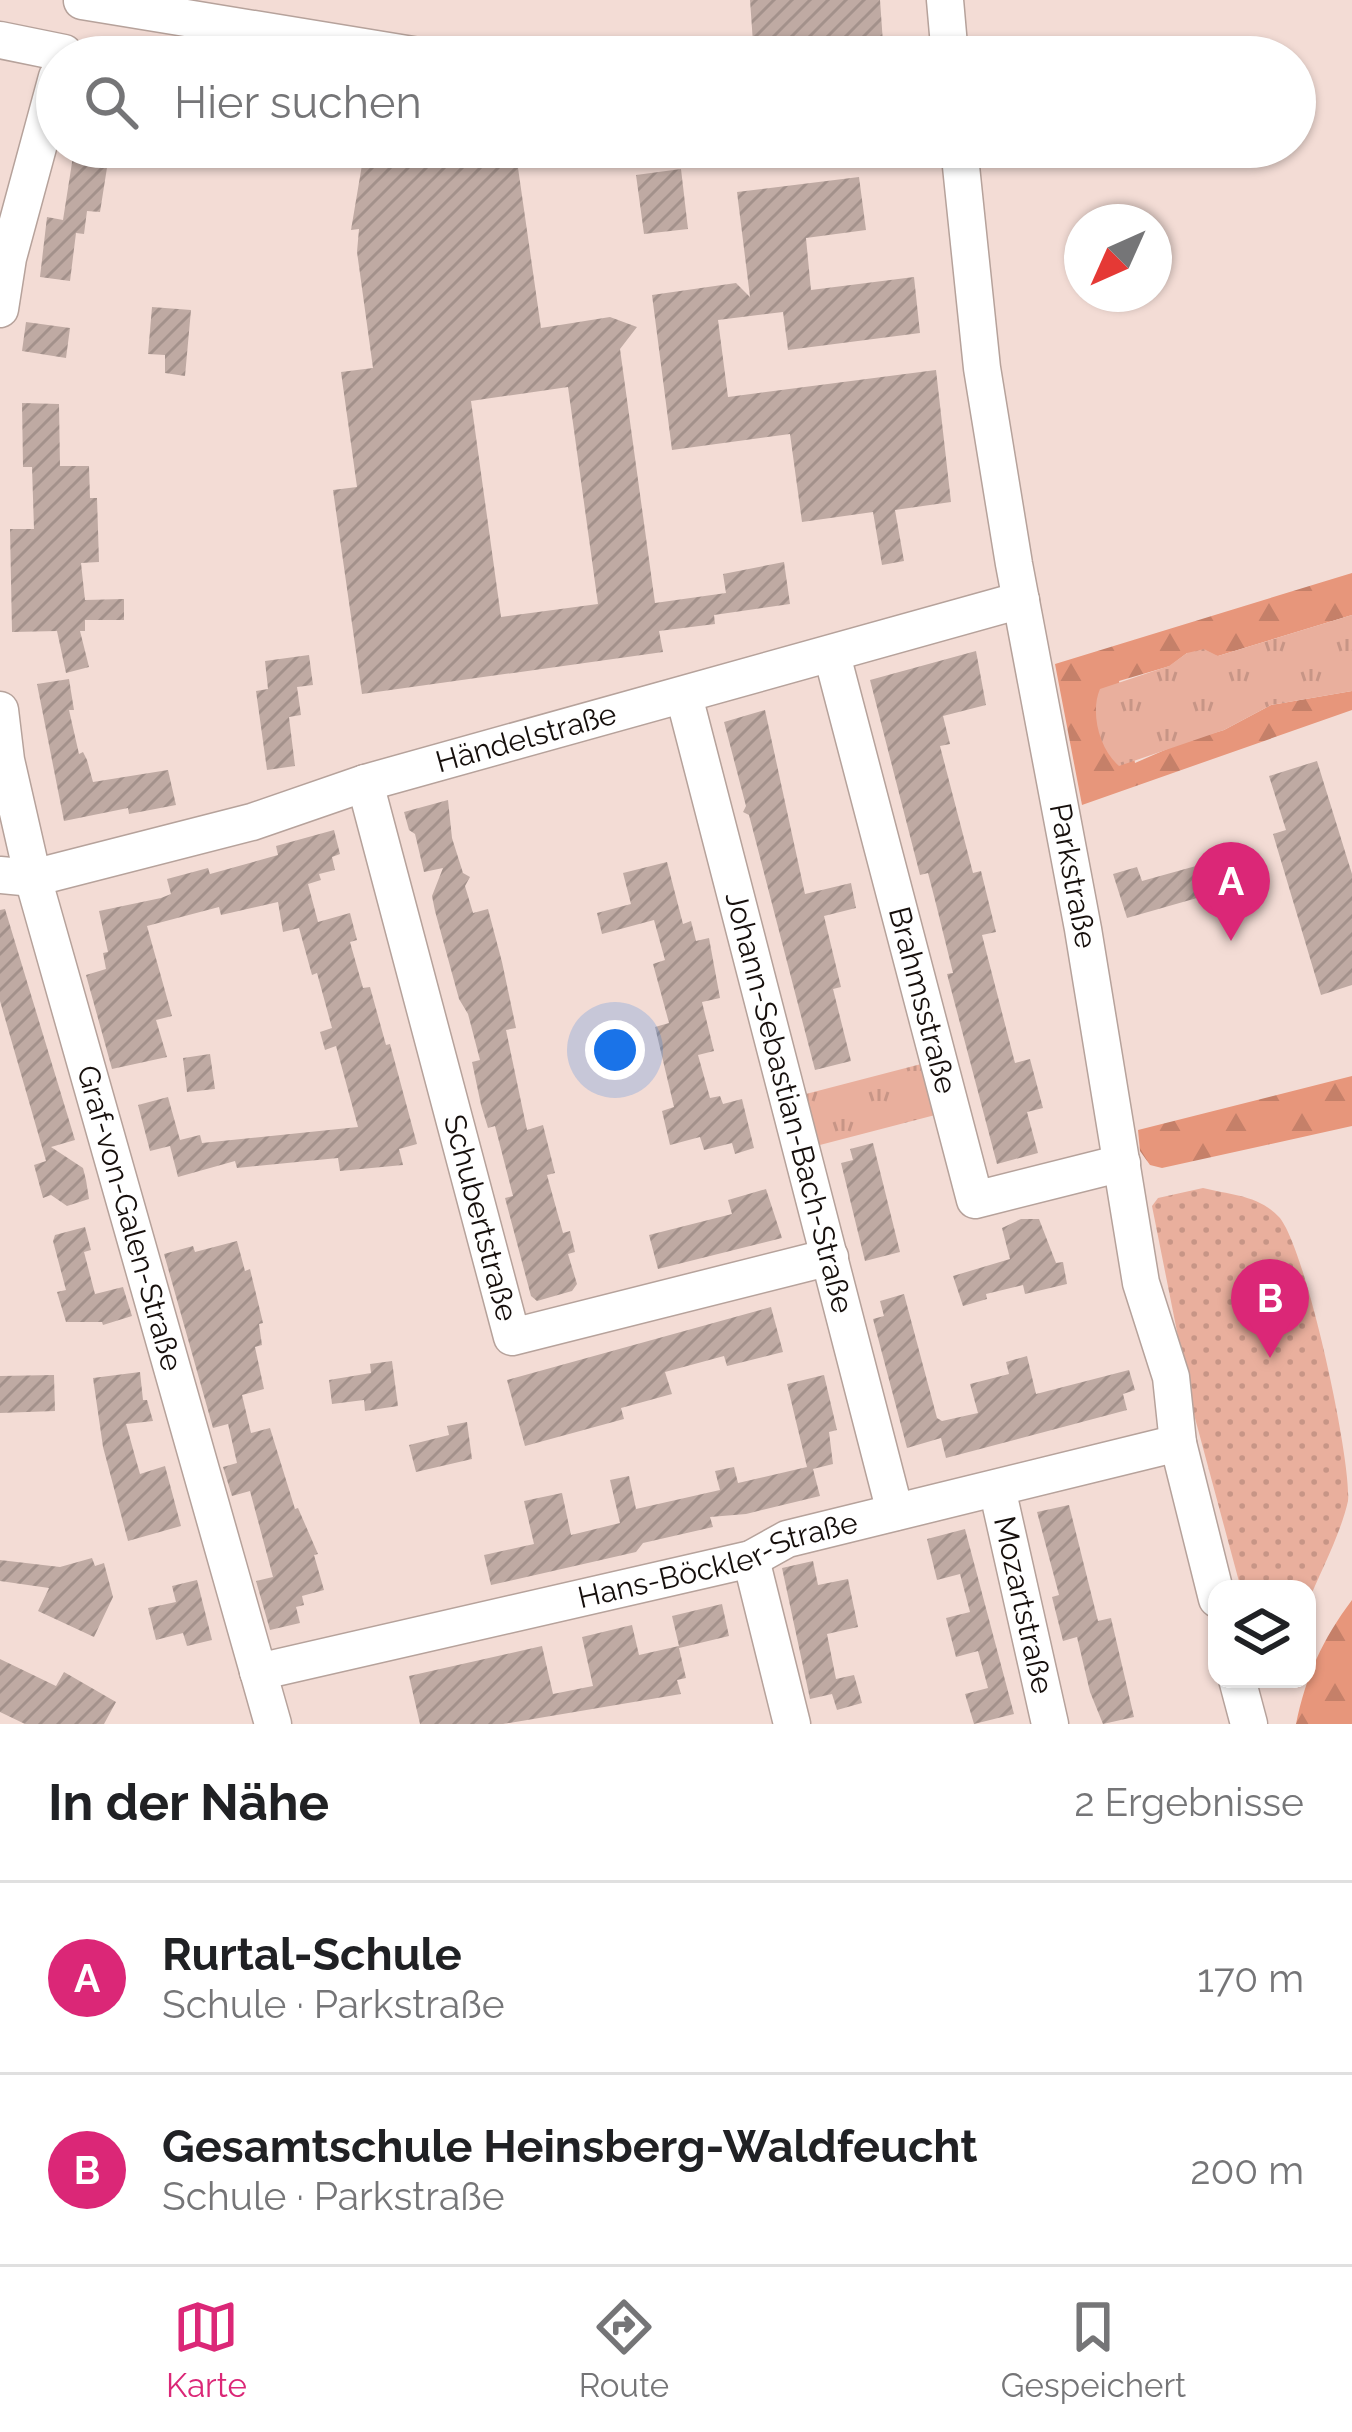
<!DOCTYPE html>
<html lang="de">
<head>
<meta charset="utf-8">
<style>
	body { margin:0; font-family:Raleway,sans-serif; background:#f6f6f6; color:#202124 }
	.controls { position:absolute; right:36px; bottom:36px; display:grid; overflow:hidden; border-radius:24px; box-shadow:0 3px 9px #0004 }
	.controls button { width:108px; height:108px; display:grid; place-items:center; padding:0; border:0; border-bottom:3px solid #e0e0e0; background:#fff; color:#202124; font:60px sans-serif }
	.compass { position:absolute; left:1064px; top:204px; width:108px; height:108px; border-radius:50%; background:#fff; box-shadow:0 3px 9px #0004; rotate:225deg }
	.you { position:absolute; left:615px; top:1050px; width:42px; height:42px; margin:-30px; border:9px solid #fff; border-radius:50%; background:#1a73e8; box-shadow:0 0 0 18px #1a73e833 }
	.badge { display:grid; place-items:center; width:78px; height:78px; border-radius:50%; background:#db2777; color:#fff; font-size:39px; font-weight:700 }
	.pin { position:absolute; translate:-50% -99px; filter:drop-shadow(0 3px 6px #0008) }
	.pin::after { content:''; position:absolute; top:63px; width:42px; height:36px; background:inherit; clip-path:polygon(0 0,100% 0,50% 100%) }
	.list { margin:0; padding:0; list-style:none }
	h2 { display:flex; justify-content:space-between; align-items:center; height:156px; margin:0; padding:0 48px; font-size:51px }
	h2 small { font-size:39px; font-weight:400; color:#757577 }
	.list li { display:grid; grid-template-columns:78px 1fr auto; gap:36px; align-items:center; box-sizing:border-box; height:192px; padding:0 48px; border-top:3px solid #e0e0e0 }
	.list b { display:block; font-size:45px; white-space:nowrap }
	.list p { margin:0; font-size:39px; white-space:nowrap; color:#757577 }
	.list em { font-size:39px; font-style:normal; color:#757577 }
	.icon { flex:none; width:66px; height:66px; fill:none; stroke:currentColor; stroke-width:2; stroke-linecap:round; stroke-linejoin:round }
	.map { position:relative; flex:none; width:1352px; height:1724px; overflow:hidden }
	.search { position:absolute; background:#fff; box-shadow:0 3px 9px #0004; left:36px; right:36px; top:36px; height:132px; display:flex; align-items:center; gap:30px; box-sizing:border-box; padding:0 42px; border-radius:66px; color:#757577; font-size:45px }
	.sheet { height:540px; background:#fff }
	nav { display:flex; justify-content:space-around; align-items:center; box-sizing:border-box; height:168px; border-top:3px solid #e0e0e0; background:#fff; font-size:33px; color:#757577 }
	nav a { display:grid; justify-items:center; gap:6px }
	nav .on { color:#db2777 }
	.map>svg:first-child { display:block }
</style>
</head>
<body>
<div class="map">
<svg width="1352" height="1724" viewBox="0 0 1352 1724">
	<defs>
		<pattern id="grass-dots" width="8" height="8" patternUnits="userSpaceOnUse" patternTransform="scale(3)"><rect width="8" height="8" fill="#e9af9d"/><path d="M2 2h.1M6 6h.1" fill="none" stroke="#c79586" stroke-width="1.8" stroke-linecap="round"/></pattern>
		<pattern id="forest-firs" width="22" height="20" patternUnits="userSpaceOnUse" patternTransform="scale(3)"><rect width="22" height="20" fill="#e7967b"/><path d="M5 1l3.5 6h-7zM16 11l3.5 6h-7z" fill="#c58069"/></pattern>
		<pattern id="park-tufts" width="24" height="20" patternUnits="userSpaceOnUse" patternTransform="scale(3)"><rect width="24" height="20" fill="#e9af9d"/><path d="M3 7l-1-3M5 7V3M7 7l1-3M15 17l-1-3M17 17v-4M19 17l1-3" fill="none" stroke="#c79586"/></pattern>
		<pattern id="building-hatch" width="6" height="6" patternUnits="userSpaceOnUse" patternTransform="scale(3)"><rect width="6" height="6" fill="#bfaaa3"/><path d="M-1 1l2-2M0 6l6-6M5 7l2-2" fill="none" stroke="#a3918b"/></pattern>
	</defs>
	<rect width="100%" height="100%" fill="#f3dcd5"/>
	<!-- grass -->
	<path fill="url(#grass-dots)" d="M1203 1188C1230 1195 1259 1195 1279 1217 1306 1247 1352 1462 1348 1501 1340 1536 1320 1572 1307 1605V1589H1241L1192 1407 1152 1206 1158 1198Z"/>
	<!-- forest -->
	<path fill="url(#forest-firs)" d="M1352 573V615L1218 656 1187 653 1170 666 1119 681 1135 763 1183 742 1224 730 1271 705 1352 691V710L1082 805 1055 664Z
		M1352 1076V1126L1162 1168 1150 1165 1140 1151 1138 1130Z
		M1352 1600V1724H1296C1306 1676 1322 1640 1352 1600Z"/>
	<!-- park -->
	<path fill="url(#park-tufts)" d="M1352 615V691L1271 705 1224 730 1119 766C1099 749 1090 712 1100 689L1169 666 1187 653 1204 649 1218 656Z
		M925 1063 939 1114 816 1146 802 1095Z"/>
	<!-- building -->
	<path fill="url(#building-hatch)" fill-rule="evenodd" d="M750 0H880L884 57H754Z
		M365 147H515L541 328 610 317 637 327 620 349 655 603 726 593 723 574 784 562 790 604 714 615 715 624 659 631 663 652 362 694 333 490 357 487 341 372 373 368 357 252 359 229 351 230ZM568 387 598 604 501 617 471 401Z
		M74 150 109 155 100 212 87 211 84 234 76 233 70 281 40 277 47 217 63 220Z
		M681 169 688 229 644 234 636 175Z
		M859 177 866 230 806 238 811 290 914 277 920 333 788 350 783 312 718 320 728 397 936 370 951 502 895 510 904 561 882 565 873 512 802 522 790 434 672 450 652 295 736 283 750 297 737 192Z
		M152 307 191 310 185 376 165 373V355L148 354Z
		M26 322 70 328 66 358 22 351Z
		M22 403 59 404 60 466H89L90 498H97L99 562 81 563 85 600 124 599V620H85V631H80L89 667 66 673 57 631 12 632 10 529H34L32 467H23Z
		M976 651 986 705 943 716 950 744 940 746 973 873 981 871 996 932 982 935 1015 1063 1030 1059 1043 1108 1027 1112 1038 1153 997 1164 947 974 953 973 936 904 928 873 920 875 870 680Z
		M309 655 313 685 297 687 301 715 289 717 295 766 267 770 256 691 268 689 265 661Z
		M69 679 74 710H69L79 754 83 752 87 760 93 782 168 770 176 805 129 814 128 808 64 821 37 684Z
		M765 710 805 894 851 883 856 908 824 916 841 987 833 989 851 1061 815 1070 749 815 743 812 746 806 724 722Z
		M1317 761 1352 874V985L1321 995 1273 834 1286 830 1269 776Z
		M448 800 452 838 463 873 470 877 465 886 473 913 488 909 502 962 516 1028 506 1030 527 1130 543 1125 555 1173 547 1175 563 1233 570 1231 575 1252 568 1254 577 1284 572 1291 537 1301 531 1296 505 1198 513 1196 495 1126 488 1128 481 1105 472 1062 480 1060 468 1014 459 999 435 911 432 896 443 868 424 872 415 834 409 830 404 812Z
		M334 830 340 854 332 857 335 870 319 874 321 880 308 884 318 922 350 913 357 940 350 942 363 988 370 987 386 1045 390 1044 417 1144 399 1149 403 1165 340 1171 338 1158 237 1168 235 1161 178 1177 170 1146 150 1151 138 1105 168 1097 180 1140 200 1135 202 1143 358 1127 336 1046 325 1050 320 1032 332 1028 317 973 312 975 299 928 283 932 278 902 221 915 219 907 147 926 172 1016 156 1020 167 1057 112 1069 86 975 106 969 103 953 108 952 99 911 161 898 171 894 167 879 208 868 210 874 278 855 276 846Z
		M667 862 683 924 691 921 696 941 709 938 720 998 702 1002 714 1051 698 1055 710 1098 720 1096 723 1104 742 1099 754 1148 735 1154 732 1143 704 1150 700 1137 670 1145 662 1111 674 1107 655 1027 669 1023 653 964 665 960 654 920 602 934 597 913 631 904 623 873Z
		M1196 866 1204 896 1127 918 1113 874 1137 867 1142 881Z
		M5 909 75 1140 51 1147 83 1168 86 1180 89 1199 67 1206 51 1195 43 1198 34 1165 46 1161 0 1001V910Z
		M210 1054 215 1089 187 1092 183 1058Z
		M873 1143 900 1252 865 1261 841 1163 853 1160 850 1149Z
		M766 1189 782 1238 658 1269 649 1235 732 1214 728 1200Z
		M1021 1219H1039L1056 1263 1063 1262 1067 1284 1025 1294 1023 1285 986 1294 987 1299 963 1306 953 1276 1010 1259 1002 1228Z
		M85 1227 91 1250 84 1252 95 1294 123 1287 132 1316 103 1325 102 1322H66L57 1292 66 1290 53 1241 55 1235Z
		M237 1241 245 1271 250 1269 263 1323 259 1324 262 1345 255 1347 264 1389 242 1395 251 1433 270 1428 295 1509 298 1508 318 1554 314 1555 324 1590 302 1596 304 1605 296 1607 300 1623 270 1630 256 1581 273 1577 250 1491 232 1496 223 1467 237 1463 228 1424 213 1428 164 1254 193 1246 195 1252Z
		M904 1294 937 1418 942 1421 978 1413 970 1384 1009 1374 1006 1362 1027 1356 1036 1394 1129 1370 1135 1390 1123 1394 1127 1410 946 1458 941 1438 907 1448 873 1319 884 1316 880 1301Z
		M771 1307 783 1352 727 1366 724 1356 665 1372 672 1394 621 1408 624 1419 525 1446 507 1380Z
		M392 1361 398 1406 365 1411 364 1400 332 1404 329 1380 371 1373 370 1364Z
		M140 1372 143 1400H147L153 1421 126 1424 140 1474 165 1466 181 1526 128 1541 103 1447 93 1378Z
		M54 1375 55 1411 0 1413V1376Z
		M824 1375 837 1430 829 1432 833 1464 813 1469 820 1496 746 1514 710 1517 713 1527 643 1543 636 1552 491 1585 484 1555 534 1544 524 1501 562 1493 571 1535 620 1523 610 1480 629 1476 636 1509 720 1490 715 1471 734 1467 738 1483 807 1467 787 1384Z
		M467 1422 472 1459 416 1472 409 1445 449 1435 447 1426Z
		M1069 1505 1098 1621 1111 1618 1134 1717 1103 1724 1090 1692 1077 1637 1063 1641 1052 1597 1059 1595 1037 1512Z
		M965 1529 1014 1714 974 1724 965 1694 988 1688 978 1651 956 1657 946 1618 970 1612 960 1574 937 1580 927 1539Z
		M92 1558 95 1566 104 1563 113 1597 94 1637 38 1611 49 1588 0 1581V1560L60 1567Z
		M813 1561 818 1585 848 1579 858 1627 827 1634 836 1679 854 1675 862 1703 837 1710 832 1694 810 1699 782 1568Z
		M197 1580 212 1640 187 1646 183 1633 156 1640 148 1608 176 1602 172 1586Z
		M722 1604 729 1636 679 1648 686 1678 677 1680 681 1694 503 1724H420L409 1676 542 1646 553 1694 593 1686 582 1637 632 1625 639 1655 679 1646 672 1616Z
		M0 1659 56 1686 64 1672 116 1702 104 1724H25L0 1712Z"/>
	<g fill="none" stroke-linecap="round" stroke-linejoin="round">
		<defs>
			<g id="minor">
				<path d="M945 0 950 57"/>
				<path d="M82 1 425 57"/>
				<path d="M0 40 64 53"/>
				<path id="s1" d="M959 147 982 368 1014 564 1083 929 1141 1283 1171 1377 1178 1443 1217 1599"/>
				<path d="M0 309 8 258 57 77"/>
				<path id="s2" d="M832 655 975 1200 1122 1163"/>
				<path id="s3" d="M684 696 895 1512"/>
				<path id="s4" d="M0 710 6 760 33 878 273 1724"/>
				<path id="s5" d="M365 783 512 1337 830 1257"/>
				<path id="s6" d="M0 875 33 878 252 822 365 783 1021 600"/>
				<path id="s7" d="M997 1488 1050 1724"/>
				<path d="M751 1559 792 1724"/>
				<path id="s8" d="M258 1672 751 1559 787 1539 1178 1443"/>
				<path d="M1237 1679 1249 1724"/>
			</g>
		</defs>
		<!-- minor casing -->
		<use href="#minor" stroke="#b6a29b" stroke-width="39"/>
		<!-- minor -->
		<use href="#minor" stroke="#fff" stroke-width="36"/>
	</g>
	<g text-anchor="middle" stroke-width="12" stroke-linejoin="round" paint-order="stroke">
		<!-- street labels -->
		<g font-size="30" fill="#160f0c" stroke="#fdebe5">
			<text dy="10" stroke="none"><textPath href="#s6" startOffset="546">Händelstraße</textPath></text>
			<text dy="10" stroke="none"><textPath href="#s1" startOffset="738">Parkstraße</textPath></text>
			<text dy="10" stroke="none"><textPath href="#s2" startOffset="357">Brahmsstraße</textPath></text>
			<text dy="10" stroke="none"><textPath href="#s3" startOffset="420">Johann-Sebastian-Bach-Straße</textPath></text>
			<text dy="10" stroke="none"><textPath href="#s4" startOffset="525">Graf-von-Galen-Straße</textPath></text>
			<text dy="10" stroke="none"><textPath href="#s5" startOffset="450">Schubertstraße</textPath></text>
			<text dy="10" stroke="none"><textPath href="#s8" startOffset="474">Hans-Böckler-Straße</textPath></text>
			<text dy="10" stroke="none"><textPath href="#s7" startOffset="120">Mozartstraße</textPath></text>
		</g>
	</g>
</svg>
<div class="controls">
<button><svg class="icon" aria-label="layers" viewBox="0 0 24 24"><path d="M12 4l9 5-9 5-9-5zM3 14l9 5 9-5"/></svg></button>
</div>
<svg class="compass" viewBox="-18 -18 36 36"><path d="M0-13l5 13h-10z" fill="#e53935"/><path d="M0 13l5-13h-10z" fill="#757577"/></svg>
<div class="you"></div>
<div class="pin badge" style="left:1231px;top:941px">A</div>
<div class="pin badge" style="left:1270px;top:1358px">B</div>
<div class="search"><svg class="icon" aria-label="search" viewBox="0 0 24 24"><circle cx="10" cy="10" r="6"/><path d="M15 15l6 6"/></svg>Hier suchen</div>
</div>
<section class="sheet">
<h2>In der Nähe<small>2 Ergebnisse</small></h2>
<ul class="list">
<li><span class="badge">A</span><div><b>Rurtal-Schule</b><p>Schule · Parkstraße</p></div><em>170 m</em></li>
<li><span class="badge">B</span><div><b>Gesamtschule Heinsberg-Waldfeucht</b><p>Schule · Parkstraße</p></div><em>200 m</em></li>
</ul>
</section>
<nav>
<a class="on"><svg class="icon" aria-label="map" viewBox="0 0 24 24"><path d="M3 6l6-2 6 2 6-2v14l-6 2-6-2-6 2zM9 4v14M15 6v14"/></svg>Karte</a>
<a><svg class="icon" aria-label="directions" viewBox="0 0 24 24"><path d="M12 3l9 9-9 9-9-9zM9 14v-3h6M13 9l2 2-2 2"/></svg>Route</a>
<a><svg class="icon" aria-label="saved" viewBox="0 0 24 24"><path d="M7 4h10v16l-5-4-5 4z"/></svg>Gespeichert</a>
</nav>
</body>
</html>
